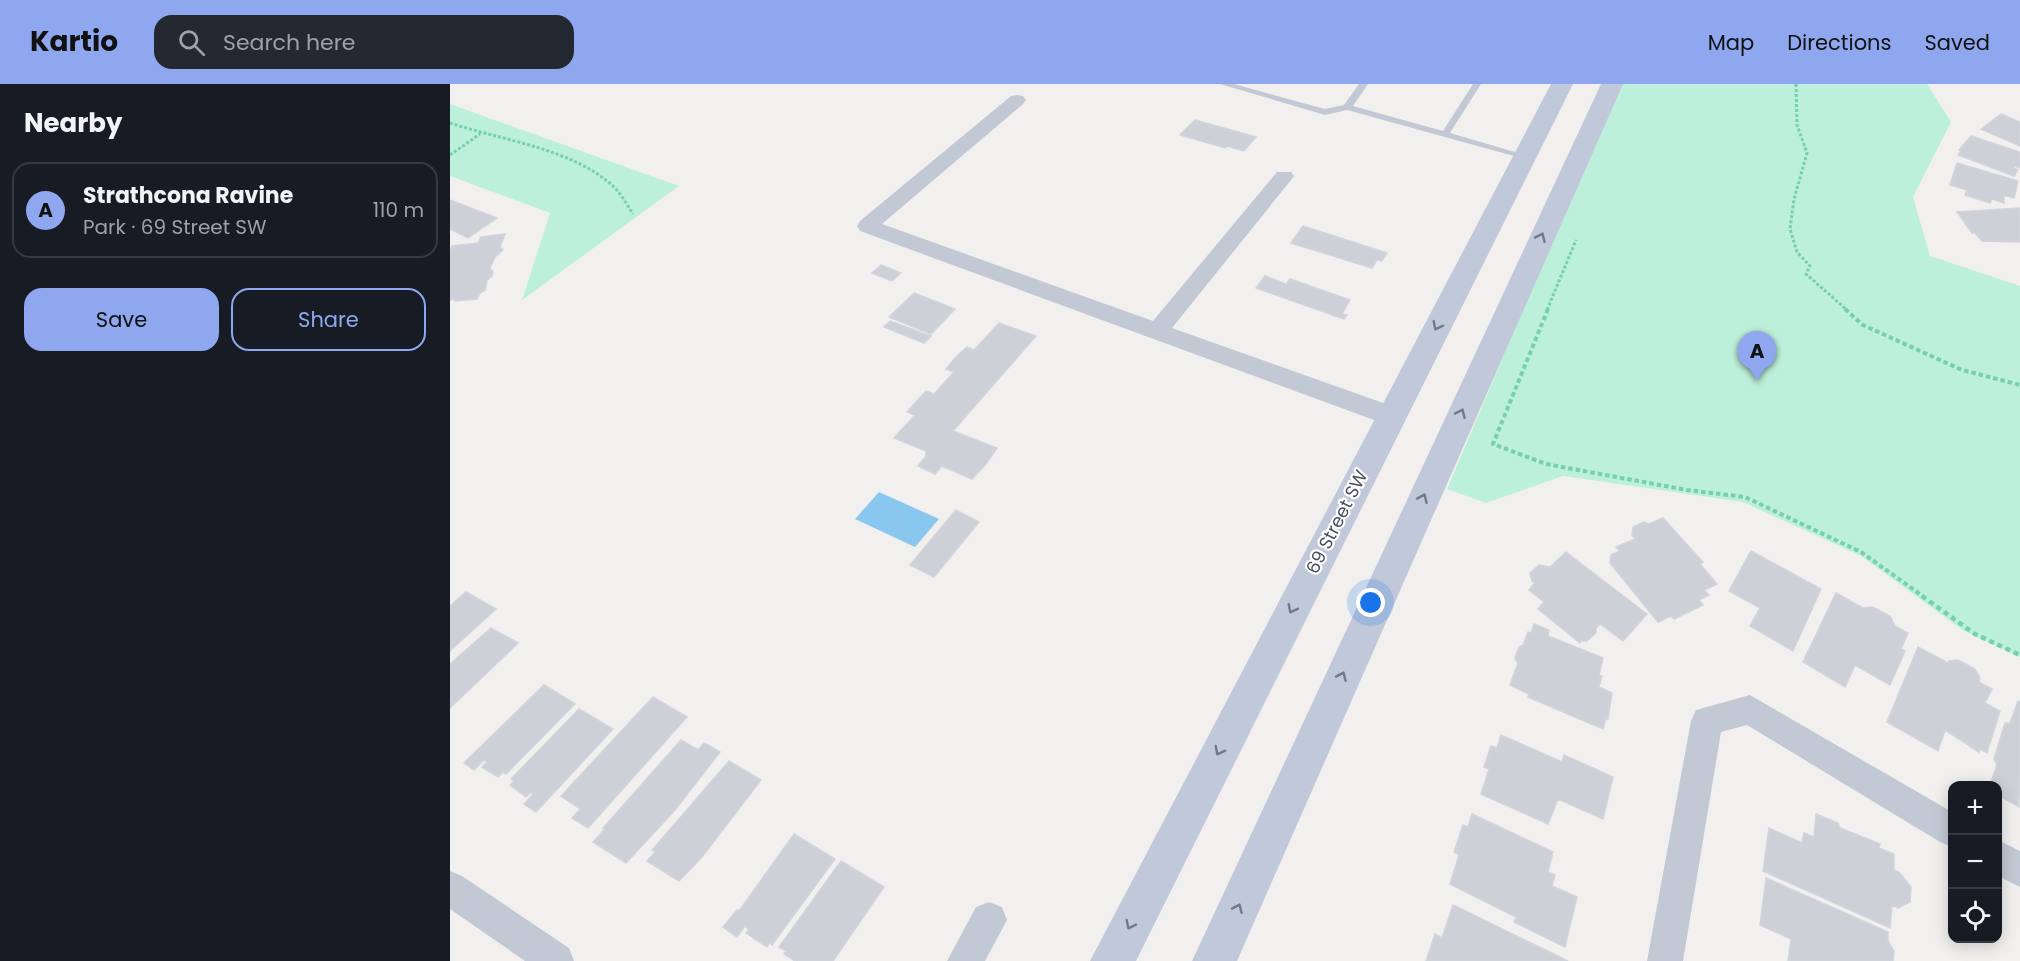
<!DOCTYPE html>
<html lang="en">
<head>
<meta charset="utf-8">
<style>
	body { margin:0; font-family:Poppins,sans-serif; background:#242831; color:#f1f3f6 }
	.controls { position:absolute; right:18px; bottom:18px; display:grid; overflow:hidden; border-radius:12px; box-shadow:0 3px 15px #0003 }
	.controls button { width:54px; height:54px; display:grid; place-items:center; padding:0; border:0; border-bottom:2px solid #363941; background:#171b24; color:#f1f3f6; font:30px sans-serif }
	.you { position:absolute; left:921px; top:519px; width:21px; height:21px; margin:-15px; border:4px solid #fff; border-radius:50%; background:#1a73e8; box-shadow:0 0 0 9px #1a73e833 }
	.badge { display:grid; place-items:center; width:39px; height:39px; border-radius:50%; background:#8ea7ef; color:#111; font-size:20px; font-weight:700 }
	.pin { position:absolute; translate:-50% -50px; filter:drop-shadow(0 2px 3px #0008) }
	.pin::after { content:''; position:absolute; top:32px; width:21px; height:18px; background:inherit; clip-path:polygon(0 0,100% 0,50% 100%) }
	.list { margin:0; padding:0; list-style:none }
	h2 { display:flex; justify-content:space-between; align-items:center; height:78px; margin:0; padding:0 24px; font-size:26px }
	h2 small { font-size:20px; font-weight:400; color:#9ea1a6 }
	.list li { display:grid; grid-template-columns:39px 1fr auto; gap:18px; align-items:center; box-sizing:border-box; height:96px; margin:0 12px 12px; padding:0 12px; border:2px solid #363941; border-radius:18px }
	.list b { display:block; font-size:22px; white-space:nowrap }
	.list p { margin:0; font-size:20px; white-space:nowrap; color:#9ea1a6 }
	.list em { font-size:20px; font-style:normal; color:#9ea1a6 }
	.actions { display:flex; gap:12px; padding:18px 24px }
	.actions a { flex:1; padding:14px 0; border:2px solid #8ea7ef; border-radius:18px; text-align:center; font-size:21px; color:#8ea7ef }
	.actions .main { background:#8ea7ef; color:#111 }
	.icon { flex:none; width:33px; height:33px; fill:none; stroke:currentColor; stroke-width:2; stroke-linecap:round; stroke-linejoin:round }
	.map { position:relative; flex:none; width:1570px; height:877px; overflow:hidden }
	header { display:flex; align-items:center; gap:36px; box-sizing:border-box; height:84px; padding:0 30px; background:#8ea7ef; color:#111 }
	header strong { font-size:28px }
	nav { display:flex; gap:33px; margin-inline-start:auto; font-size:21px }
	.search { width:420px; height:54px; background:#242831; display:flex; align-items:center; gap:15px; box-sizing:border-box; padding:0 21px; border-radius:18px; color:#9ea1a6; font-size:22px }
	main { display:flex }
	aside { flex:1; background:#171b24 }
	.map>svg:first-child { display:block }
</style>
</head>
<body>
<header>
<strong>Kartio</strong>
<div class="search"><svg class="icon" aria-label="search" viewBox="0 0 24 24"><circle cx="10" cy="10" r="6"/><path d="M15 15l6 6"/></svg>Search here</div>
<nav><a>Map</a><a>Directions</a><a>Saved</a></nav>
</header>
<main>
<aside>
<h2>Nearby<small></small></h2>
<ul class="list">
<li><span class="badge">A</span><div><b>Strathcona Ravine</b><p>Park · 69 Street SW</p></div><em>110 m</em></li>
</ul>
<div class="actions"><a class="main">Save</a><a>Share</a></div>
</aside>
<div class="map">
<svg width="1570" height="877" viewBox="0 0 1570 877">
	<rect width="100%" height="100%" fill="#f2f0ef"/>
	<!-- green -->
	<path fill="#bdf0da" d="M1173 0H1477L1501 38 1463 113 1480 172 1570 202V573L1514 547 1411 472 1293 418 1113 392 1036 419 997 405 1161 19Z
		M0 20 229 102 72 216 100 129 0 92Z"/>
	<!-- water -->
	<path fill="#89c7ee" d="M429 408 489 435 465 463 405 435Z"/>
	<!-- building -->
	<path fill="#ced0d7" stroke="#d3d4db" stroke-width="1.5" d="M1551 30 1570 38V62L1531 45Z
		M745 36 806 53 794 67 777 62 775 64 730 51Z
		M1521 52 1570 68V84L1565 82 1564 84 1568 86 1564 92 1508 71 1511 67 1509 66Z
		M1507 79 1568 97 1564 114 1554 111V119L1542 115 1540 119 1515 111 1517 106 1500 101Z
		M0 116 47 134 18 154 0 145Z
		M1570 124V158L1532 157 1525 149H1522L1507 128Z
		M853 142 937 169 932 177 927 176 922 184 841 159Z
		M55 150 50 163 53 166 45 173 40 184 43 188 42 192 37 196 35 206 30 209 27 215 5 217 6 215 0 216V168L2 162 28 159 31 153Z
		M431 181 451 189 442 197 422 189Z
		M815 192 836 200 840 195 900 216 892 230 897 231 894 235 806 204Z
		M464 209 505 225 481 250 439 233Z
		M440 237 481 252 474 259 434 243Z
		M549 239 586 252 503 347 547 364 536 380 522 395 492 382 485 390 468 382 476 372V367L444 354 465 331 457 328 476 307 484 310 504 288 496 285 505 274 517 263 524 266Z
		M506 426 529 438 484 493 460 481Z
		M1213 434 1253 478 1250 480 1267 500 1254 506 1259 511 1249 516 1253 521 1224 535 1221 532 1208 538 1160 479 1161 471 1170 467 1166 463 1185 455 1182 451 1183 443 1194 438 1199 440Z
		M1301 467 1371 505 1343 567 1300 542 1311 522 1308 523 1279 507Z
		M1116 468 1197 530 1173 557 1150 540 1146 544V549L1137 557H1131L1130 559 1088 525 1094 518 1079 506 1085 499 1082 497 1080 489 1089 481 1100 483Z
		M16 508 46 525 0 567V522Z
		M1386 509 1413 524 1423 523 1440 532 1445 542 1458 549 1451 565 1455 567 1440 601 1405 581 1395 603 1353 578Z
		M1084 540 1099 546 1098 552 1153 574 1149 591 1152 592 1149 603 1162 609 1158 635 1156 634 1153 645 1078 613 1079 610 1060 601 1068 579 1065 574 1069 563 1073 561 1078 548 1081 549Z
		M41 544 68 559 0 624V580Z
		M1468 563 1498 579 1499 577 1508 576 1525 585 1530 594 1529 598 1542 605 1535 619 1550 627 1537 669 1530 665 1529 668 1495 646 1488 667 1437 638Z
		M94 601 125 620 56 690 53 688 48 693 32 683 37 678 34 676 24 686 14 679Z
		M203 613 237 633 138 744 122 734 130 725 111 712Z
		M1568 617 1570 618 1569 723 1548 711V702H1540L1547 680 1544 675 1555 639H1560Z
		M129 625 163 645 86 728 74 720 83 710 81 708 76 713 60 701 64 697 61 695Z
		M1051 651 1112 678 1114 671 1163 693 1153 735 1108 715 1098 740 1031 710 1039 685 1034 683 1041 662 1047 664Z
		M231 656 248 666 254 659 270 668 225 726 176 779 143 758 154 746 153 744Z
		M279 677 311 696 252 773 229 797 197 777 205 768 202 766Z
		M1022 730 1103 768 1098 788 1105 791 1102 802 1127 813 1115 863 1064 838 1066 833 1000 800 1009 771 1004 768 1013 741 1018 743Z
		M1366 730 1388 739 1390 744 1430 760 1429 764 1444 770V786L1449 788 1461 803 1460 818 1448 824 1442 821 1440 844 1313 787 1319 744 1352 759 1354 749 1364 753Z
		M344 750 385 775 322 861 320 858 317 863 296 849 299 846 295 842 287 853 273 843 287 826 289 827Z
		M391 777 434 803 383 877H345L334 870 336 867 329 863Z
		M1316 794 1438 848V857L1444 867 1443 877H1338L1341 855 1310 841Z
		M1003 821 1118 877H976L985 850 992 854Z"/>
	<g fill="none" stroke-linecap="round" stroke-linejoin="round">
		<!-- path-far2 -->
		<path stroke="#74cfb3" stroke-width="3" stroke-dasharray="3 2" stroke-linecap="butt" d="M1346 0 1347 41 1357 69 1344 115 1340 145 1347 168 1360 182 1356 190 1397 226
			M0 39C51 56 124 65 164 103 172 111 177 121 183 130
			M0 71 30 50
			M1097 226 1126 156"/>
		<!-- path-far1 -->
		<path stroke="#74cfb3" stroke-width="4" stroke-dasharray="4.5 3" stroke-linecap="butt" d="M1098 225 1043 360 1096 380 1237 406 1295 413 1411 468 1474 513
			M1395 225 1413 241 1512 286 1570 301"/>
		<!-- path -->
		<path stroke="#74cfb3" stroke-width="4.5" stroke-dasharray="5 4" stroke-linecap="butt" d="M1472 512 1525 550 1570 571"/>
		<!-- lane -->
		<path fill="#c2c9d5" fill-rule="evenodd" d="M770 0H784L875 25 894 21 909 0H918L903 22 993 47 1023 0H1031L1000 49 1079 72 1071 74 897 26 875 31Z"/>
		<!-- street -->
		<path fill="#c2c9d5" fill-rule="evenodd" d="M567 11 573 12 576 16 573 20 432 140 703 237 827 88H841L844 92 841 96 722 244 950 325 953 332 950 339 941 341 932 339 410 147 407 142 410 137 561 12Z
			M1300 611 1502 728V763L1490 758 1297 641 1271 648 1233 877H1197L1241 637 1246 626Z
			M1548 756 1570 767V803L1548 792Z
			M0 787 12 792 119 864 124 877H75L0 825Z
			M539 818 552 823 557 836 535 877H497L526 823Z"/>
		<!-- secondary -->
		<path fill="#c1c8d9" fill-rule="evenodd" d="M1101 0H1123L686 877H640Z
			M1151 0H1173L787 877H742Z"/>
	</g>
	<!-- one-way arrows -->
	<defs><path id="oneway-chevron" d="M-2-3.5L2.5 0L-2 3.5" fill="none" stroke-width="1.6" stroke-linecap="round" stroke-linejoin="round" transform="scale(1.5)"/></defs>
	<g stroke="#727988">
		<use href="#oneway-chevron" transform="translate(1091 153) rotate(-66)"/>
		<use href="#oneway-chevron" transform="translate(987 242) rotate(117)"/>
		<use href="#oneway-chevron" transform="translate(1011 329) rotate(-66)"/>
		<use href="#oneway-chevron" transform="translate(973 414) rotate(-66)"/>
		<use href="#oneway-chevron" transform="translate(842 525) rotate(117)"/>
		<use href="#oneway-chevron" transform="translate(892 592) rotate(-66)"/>
		<use href="#oneway-chevron" transform="translate(769 667) rotate(117)"/>
		<use href="#oneway-chevron" transform="translate(788 824) rotate(-66)"/>
		<use href="#oneway-chevron" transform="translate(680 841) rotate(117)"/>
	</g>
	<g text-anchor="middle" stroke-width="4.5" stroke-linejoin="round" paint-order="stroke">
		<!-- street labels -->
		<g font-size="18" fill="#474e5d" stroke="#fff">
			<text transform="translate(887 438) rotate(-63)" y="6">69 Street SW</text>
		</g>
	</g>
</svg>
<div class="controls">
<button>+</button>
<button>−</button>
<button><svg class="icon" aria-label="locate" viewBox="0 0 24 24"><circle cx="12" cy="12" r="6"/><path d="M12 2v4M12 18v4M2 12h4M18 12h4"/></svg></button>
</div>
<div class="you"></div>
<div class="pin badge" style="left:1307px;top:297px">A</div>
</div>
</main>
</body>
</html>
